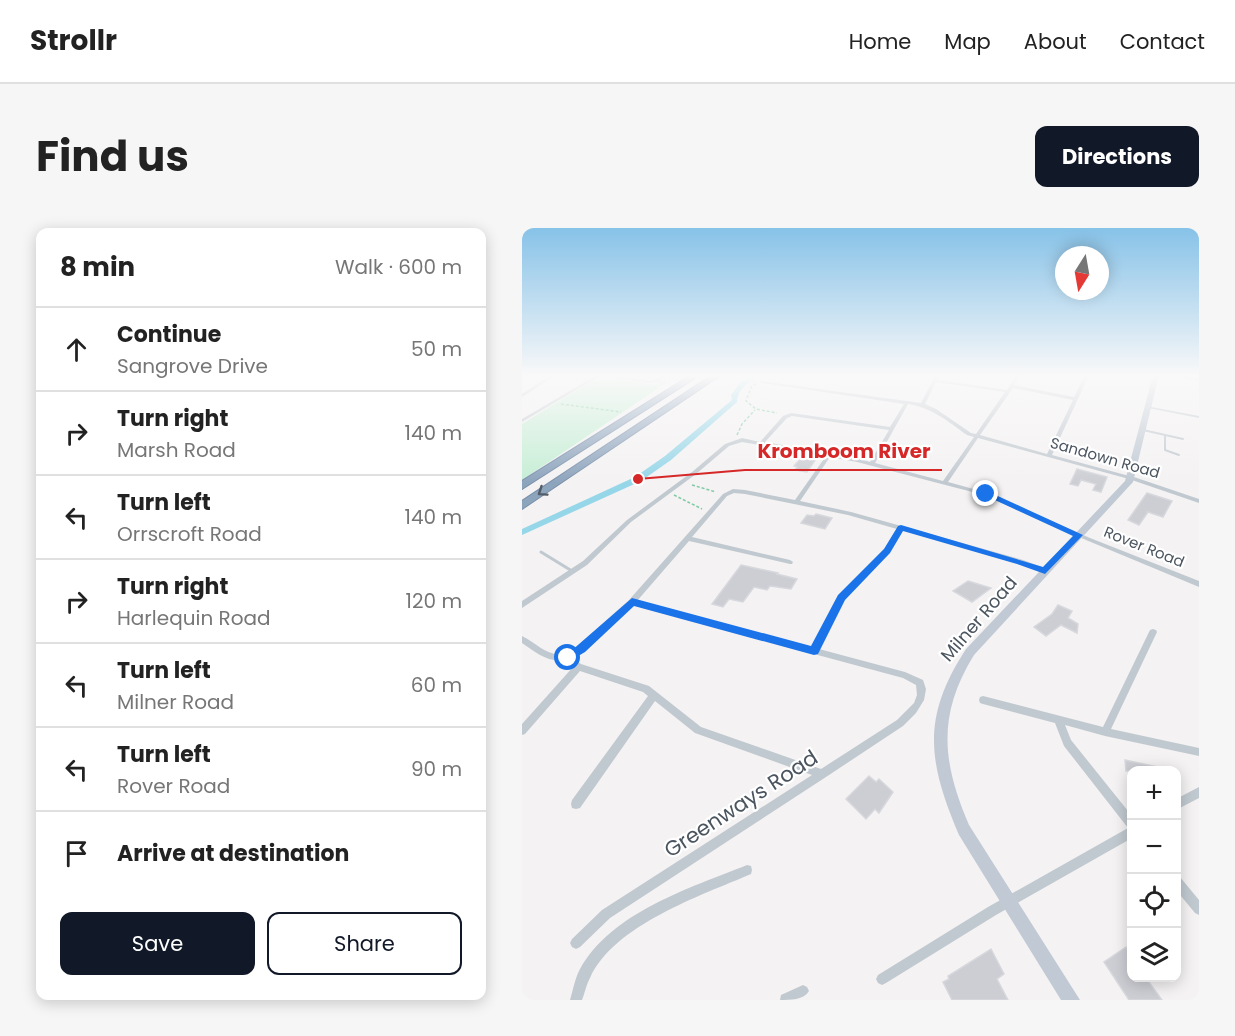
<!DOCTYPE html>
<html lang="en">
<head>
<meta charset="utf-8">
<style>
	body { margin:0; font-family:Poppins,sans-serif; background:#f6f6f6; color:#222 }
	.controls { position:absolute; right:18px; bottom:18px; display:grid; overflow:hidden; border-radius:12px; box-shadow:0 3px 15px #0003 }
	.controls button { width:54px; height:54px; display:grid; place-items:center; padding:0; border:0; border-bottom:2px solid #e0e0e0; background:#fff; color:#222; font:30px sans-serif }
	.compass { position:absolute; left:533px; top:18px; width:54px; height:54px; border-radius:50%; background:#fff; box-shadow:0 3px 15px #0003; rotate:191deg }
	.stop { position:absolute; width:18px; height:18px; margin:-14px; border:4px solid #1a73e8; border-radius:50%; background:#fff }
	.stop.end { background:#1a73e8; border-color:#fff; box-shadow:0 2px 6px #0008 }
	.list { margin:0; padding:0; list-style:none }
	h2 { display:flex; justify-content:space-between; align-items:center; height:78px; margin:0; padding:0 24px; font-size:26px }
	h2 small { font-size:20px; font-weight:400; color:#767676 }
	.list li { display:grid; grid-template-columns:39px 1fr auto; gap:18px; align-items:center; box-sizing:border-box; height:84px; padding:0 24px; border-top:2px solid #e0e0e0 }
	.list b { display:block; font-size:22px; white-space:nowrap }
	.list p { margin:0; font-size:20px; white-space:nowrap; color:#767676 }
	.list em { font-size:20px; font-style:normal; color:#767676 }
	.actions { display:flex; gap:12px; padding:18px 24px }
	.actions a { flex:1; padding:14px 0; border:2px solid #111827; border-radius:12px; text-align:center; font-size:21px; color:#111827 }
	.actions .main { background:#111827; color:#fff }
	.icon { flex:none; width:33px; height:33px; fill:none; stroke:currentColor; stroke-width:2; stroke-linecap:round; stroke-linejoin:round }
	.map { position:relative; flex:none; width:677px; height:772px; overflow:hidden; border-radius:12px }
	header { display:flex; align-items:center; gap:36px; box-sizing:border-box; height:84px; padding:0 30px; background:#fff; border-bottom:2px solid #e0e0e0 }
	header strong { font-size:28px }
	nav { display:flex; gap:33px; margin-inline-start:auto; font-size:21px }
	.intro { display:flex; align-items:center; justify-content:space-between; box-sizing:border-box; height:144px; padding:0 36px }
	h1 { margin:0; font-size:42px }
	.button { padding:15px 27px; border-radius:12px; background:#111827; color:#fff; font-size:21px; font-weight:700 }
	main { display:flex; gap:36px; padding:0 36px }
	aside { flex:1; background:#fff; border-radius:12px; box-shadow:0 3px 15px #0003 }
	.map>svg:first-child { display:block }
</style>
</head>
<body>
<header>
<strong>Strollr</strong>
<nav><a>Home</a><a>Map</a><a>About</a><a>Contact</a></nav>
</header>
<div class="intro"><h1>Find us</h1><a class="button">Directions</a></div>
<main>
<aside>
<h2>8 min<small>Walk · 600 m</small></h2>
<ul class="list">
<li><svg class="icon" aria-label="ahead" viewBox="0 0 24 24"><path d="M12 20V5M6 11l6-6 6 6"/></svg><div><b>Continue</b><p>Sangrove Drive</p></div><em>50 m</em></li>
<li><svg class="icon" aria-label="right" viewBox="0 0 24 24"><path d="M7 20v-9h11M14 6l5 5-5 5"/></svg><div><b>Turn right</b><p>Marsh Road</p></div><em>140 m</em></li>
<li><svg class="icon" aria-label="left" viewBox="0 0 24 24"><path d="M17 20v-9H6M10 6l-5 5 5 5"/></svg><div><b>Turn left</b><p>Orrscroft Road</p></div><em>140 m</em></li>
<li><svg class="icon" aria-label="right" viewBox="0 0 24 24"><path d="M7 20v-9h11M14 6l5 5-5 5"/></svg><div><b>Turn right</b><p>Harlequin Road</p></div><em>120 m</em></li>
<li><svg class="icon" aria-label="left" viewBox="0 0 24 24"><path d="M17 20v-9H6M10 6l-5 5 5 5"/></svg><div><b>Turn left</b><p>Milner Road</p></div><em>60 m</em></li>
<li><svg class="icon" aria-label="left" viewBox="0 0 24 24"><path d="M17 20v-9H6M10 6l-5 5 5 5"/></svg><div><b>Turn left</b><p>Rover Road</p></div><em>90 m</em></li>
<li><svg class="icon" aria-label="arrive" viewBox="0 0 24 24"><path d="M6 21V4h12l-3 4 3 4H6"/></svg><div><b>Arrive at destination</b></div></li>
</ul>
<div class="actions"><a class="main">Save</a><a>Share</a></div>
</aside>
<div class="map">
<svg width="677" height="772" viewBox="0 0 677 772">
	<rect width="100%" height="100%" fill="#f4f2f2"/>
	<!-- green -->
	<path fill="#c5eed5" d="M147 147H156L0 252V196L78 148 133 157Z"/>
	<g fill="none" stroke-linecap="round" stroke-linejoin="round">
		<!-- canal -->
		<path fill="#95d6e8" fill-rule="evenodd" d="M230 147H236C226 156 216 160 215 174L149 232 119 253 0 307V301L113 249 143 228 210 172 209 167 218 155Z"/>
	</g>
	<!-- building -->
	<path fill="#ccced4" stroke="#d7d8dd" stroke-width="1.5" d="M280 229 294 231 285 244 273 242 275 239 272 238Z
		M555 241 585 249 579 264 571 262 574 256 559 252 556 258 548 256Z
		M625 265 650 273 641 289 626 284 617 297 606 292Z
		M294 286 310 290 303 301 279 295 285 287 292 288Z
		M219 337 256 345 255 346 275 351 269 361 248 358 245 362 232 359 221 374 207 371 201 379 190 376Z
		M446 353 469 360 450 374 431 363Z
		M536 377 550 383 546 390 556 396 555 405 539 397 524 408 512 399 530 386Z
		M603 532 636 539V543H604Z
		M347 548 354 554 357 551 371 564 357 585 353 581 344 591 324 571Z
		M609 718V750H624L640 772H607L582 734 604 719 605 721Z
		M469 721 482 746 475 751 486 772H430L421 754 427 751 426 748Z"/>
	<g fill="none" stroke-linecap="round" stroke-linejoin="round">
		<defs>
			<path id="motorway" d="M169 147H178L0 261V253Z
				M190 147H199L0 281V273Z"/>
		</defs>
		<!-- motorway casing -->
		<use href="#motorway" stroke="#798fa9" stroke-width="2"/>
		<!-- path -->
		<path stroke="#7ecaa5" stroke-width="1.5" stroke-dasharray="3 2" stroke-linecap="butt" d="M234 156 230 157 224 173 234 181 255 185
			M39 176 99 184
			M215 207 220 196 233 182
			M170 257 194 264
			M152 267 180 281"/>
		<!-- service-far1 -->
		<path stroke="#c1c9d0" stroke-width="2" d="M650 147 677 152
			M621 202 661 211
			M643 207V222L657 227"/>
		<!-- service -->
		<path stroke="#c1c9d0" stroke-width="3" d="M19 324 50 343"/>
		<!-- minor -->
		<path fill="#c1c9d0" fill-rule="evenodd" d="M30 147H34L0 169V166Z
			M75 147H86L127 153C134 152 139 146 146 147L136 154 127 155 78 148 0 194V191Z
			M394 147H418L415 152 485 162 495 147H499L492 157 552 169 563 147H567L530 227 611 249V251H607L456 210 426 254 466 265 568 310 677 353V359L564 312 462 267 335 234 308 229 278 273 329 284 501 332 525 341 526 343 523 345 497 336 381 302 367 324 322 372 297 421 383 444 401 452 404 461 402 472 394 485 381 498 304 549 88 690 58 719 54 721 50 719 48 715 50 711 80 682 290 547 173 505 133 473 58 580 54 581 50 580 49 576 50 572 126 468 121 464 58 443 3 506 0 507V496L51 439 43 432C26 435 13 424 0 415V408C18 417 28 433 50 423L107 372 201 266 211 261 223 262 273 272 304 228 220 214 207 218 174 246 109 294 65 337 0 380V373L61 333 105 292 170 244 203 216 220 210 238 214 261 188 269 185 368 199 382 176 241 155H239V153L399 175 412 150ZM414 154 483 164 454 206 449 205 414 181 403 176ZM491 160 551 172 525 226 458 207ZM386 176C411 180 425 193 445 207L452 209 421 253 353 235ZM270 188 367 202 348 234 335 230 243 214 265 190ZM212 265 223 266 326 287 375 301 363 320 316 368 290 419 115 373 167 313 268 336H270L271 334 268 332 170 309 205 268ZM111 377 381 450 394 457 395 467 392 475 375 492 299 541 179 499 127 458 59 436 51 430 56 427Z
			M624 178 677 188V190L626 180 624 179Z
			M631 401 634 402 635 404 589 501 677 520V528L583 508 543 497 549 512 610 588V610L474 687 364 755 360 757 356 755 354 751 356 747 466 679 606 600 542 518 533 495 461 476 458 475 457 472 458 469 461 468 581 499 627 404 628 402Z
			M677 559V570L654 582V571Z
			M225 637 229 638 230 642 229 646C178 668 92 697 68 750 64 757 63 765 60 772H48C51 762 53 750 58 741 90 684 168 660 225 637Z
			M654 648 658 649 677 672V687L673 685 654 662Z
			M281 757 285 759 287 763C282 772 268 772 258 772L259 767Z"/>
		<!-- tertiary -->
		<path fill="#c1c9d0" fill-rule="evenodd" d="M609 248 677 271V275L607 251 606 250Z"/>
		<!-- secondary -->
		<path fill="#c1cad4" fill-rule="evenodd" d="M631 147H637L611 254 452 427C415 487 420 534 447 597L558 772H539L437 607C406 534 399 490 444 421L603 253Z"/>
		<!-- motorway -->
		<use href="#motorway" fill="#8da4bd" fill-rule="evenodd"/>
	</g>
	<!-- one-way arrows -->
	<defs><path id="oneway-chevron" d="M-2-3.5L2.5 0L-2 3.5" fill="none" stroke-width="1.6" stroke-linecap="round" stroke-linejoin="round" transform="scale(1.5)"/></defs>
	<use stroke="#525d68" href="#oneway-chevron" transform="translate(20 264) rotate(146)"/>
	<!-- sky -->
	<linearGradient id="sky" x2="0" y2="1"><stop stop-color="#87c2e8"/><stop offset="0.58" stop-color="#faf9f9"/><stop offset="1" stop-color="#faf9f9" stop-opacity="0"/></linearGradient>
	<rect width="677" height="255" fill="url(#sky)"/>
	<!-- route -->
	<path fill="#1a73e8" d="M462 264H467L561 307 523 346 495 336 381 303 368 325 323 372 296 426 292 427 112 378 63 424 46 434 41 430 110 370 289 418 316 367 362 321 376 298 379 297 521 339 551 308 462 267Z"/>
	<g text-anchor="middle" stroke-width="4.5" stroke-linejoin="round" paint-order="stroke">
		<!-- far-street labels -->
		<g font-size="15" fill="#4b555f" stroke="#fff">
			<text transform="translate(583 230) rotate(16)" y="5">Sandown Road</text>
			<text transform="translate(622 319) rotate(22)" y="5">Rover Road</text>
		</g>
		<!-- street labels -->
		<g font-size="18" fill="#4b555f" stroke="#fff">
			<text transform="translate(457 391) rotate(-49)" y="6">Milner Road</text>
		</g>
		<!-- near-street labels -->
		<g font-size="21" fill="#4b555f" stroke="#fff">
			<text transform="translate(219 576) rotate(-33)" y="7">Greenways Road</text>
		</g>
	</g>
	<!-- callouts -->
	<path fill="none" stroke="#d62828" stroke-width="2" d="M116 251L223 242H420"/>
	<circle fill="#d62828" stroke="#fff" stroke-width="2" cx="116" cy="251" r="6"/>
	<g font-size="20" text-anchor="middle" font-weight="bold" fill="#d62828" stroke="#fff" stroke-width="4.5" stroke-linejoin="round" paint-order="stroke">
		<text x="322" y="230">Kromboom River</text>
	</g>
</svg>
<div class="controls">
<button>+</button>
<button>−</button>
<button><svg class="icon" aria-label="locate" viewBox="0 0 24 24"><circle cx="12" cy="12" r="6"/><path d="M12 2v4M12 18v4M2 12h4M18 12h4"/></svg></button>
<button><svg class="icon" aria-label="layers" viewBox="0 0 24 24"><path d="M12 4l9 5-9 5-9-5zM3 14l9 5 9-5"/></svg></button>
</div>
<svg class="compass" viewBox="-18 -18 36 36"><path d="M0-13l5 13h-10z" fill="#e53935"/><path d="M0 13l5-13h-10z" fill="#767676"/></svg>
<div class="stop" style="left:46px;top:430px"></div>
<div class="stop end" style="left:464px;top:266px"></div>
</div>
</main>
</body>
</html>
